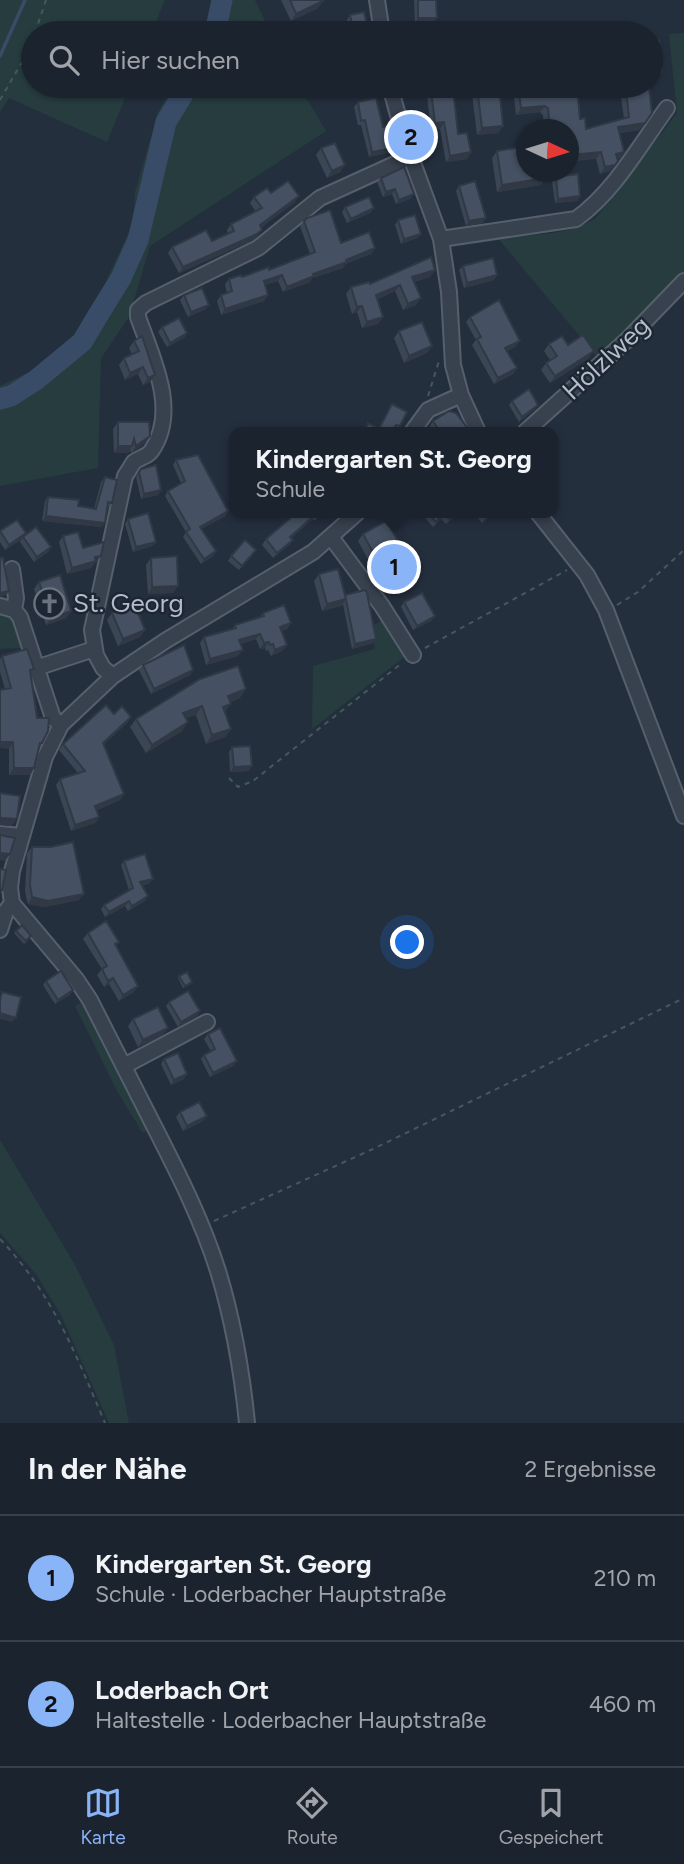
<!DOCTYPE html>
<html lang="de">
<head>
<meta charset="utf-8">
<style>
	body { margin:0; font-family:Figtree,sans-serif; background:#282f3a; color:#f1f3f6 }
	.compass { position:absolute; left:516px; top:119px; width:63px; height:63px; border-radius:50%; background:#1b232e; box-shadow:0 2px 5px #0004; rotate:94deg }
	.you { position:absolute; left:408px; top:943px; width:24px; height:24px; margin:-18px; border:5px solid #fff; border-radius:50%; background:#1a73e8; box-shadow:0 0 0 10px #1a73e833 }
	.badge { display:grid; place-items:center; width:46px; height:46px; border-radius:50%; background:#8ab4f8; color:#111; font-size:23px; font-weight:700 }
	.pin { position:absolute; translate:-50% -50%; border:4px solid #fff; box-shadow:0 2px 7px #0006 }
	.popup { position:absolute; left:229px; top:427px; width:329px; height:91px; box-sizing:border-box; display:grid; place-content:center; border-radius:14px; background:#1b232e; filter:drop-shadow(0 2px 5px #0005); font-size:23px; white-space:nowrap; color:#a0a4aa }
	.popup b { font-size:26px; color:#f1f3f6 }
	.popup::after { content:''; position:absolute; left:50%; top:100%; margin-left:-14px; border:14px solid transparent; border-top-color:#1b232e }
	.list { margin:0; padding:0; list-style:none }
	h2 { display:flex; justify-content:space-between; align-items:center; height:91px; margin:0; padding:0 28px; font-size:30px }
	h2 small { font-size:23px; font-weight:400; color:#a0a4aa }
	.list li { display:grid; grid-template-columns:46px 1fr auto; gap:21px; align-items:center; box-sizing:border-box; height:126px; padding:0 28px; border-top:2px solid #39404a }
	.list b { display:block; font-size:26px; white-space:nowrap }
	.list p { margin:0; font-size:23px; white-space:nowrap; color:#a0a4aa }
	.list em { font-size:23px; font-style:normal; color:#a0a4aa }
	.icon { flex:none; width:38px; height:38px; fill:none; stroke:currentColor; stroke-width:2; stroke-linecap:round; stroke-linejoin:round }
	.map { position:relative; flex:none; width:684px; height:1423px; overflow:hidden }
	.search { position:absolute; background:#1b232e; box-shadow:0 2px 5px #0004; left:21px; right:21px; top:21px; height:77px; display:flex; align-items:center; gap:18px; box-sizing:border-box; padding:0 24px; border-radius:38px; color:#a0a4aa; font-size:26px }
	.sheet { height:343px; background:#1b232e }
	nav { display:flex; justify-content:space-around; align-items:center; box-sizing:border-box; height:98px; border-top:2px solid #39404a; background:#1b232e; font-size:19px; color:#a0a4aa }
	nav a { display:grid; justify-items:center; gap:4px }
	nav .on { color:#8ab4f8 }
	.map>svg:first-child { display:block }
</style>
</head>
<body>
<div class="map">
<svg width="684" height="1423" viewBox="0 0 684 1423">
	<rect width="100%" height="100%" fill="#242f3e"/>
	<!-- green -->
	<path fill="#263c3f" d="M0 0H165L151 33H33V86H130L107 142 9 98 0 112Z
		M214 0H255L271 33H204Z
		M684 33V272L598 358 497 237C530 234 568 237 596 218L677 113 669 34Z
		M173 86H299L326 131 150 246 129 317 101 358 98 468 0 486V386L35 369 64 349 89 318 133 223 135 192 158 112Z
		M0 613 11 615 22 648 0 649Z
		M382 620H384L404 652 403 658 312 729 313 666 375 649 371 627Z
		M85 1001 150 1132H142L117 1091 75 1006Z
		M0 1140 74 1263 114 1345 129 1423H109L61 1315 36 1274 0 1233Z"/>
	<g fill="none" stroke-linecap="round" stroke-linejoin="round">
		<!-- stream -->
		<path stroke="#394c67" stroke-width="3.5" d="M0 56 25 0"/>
		<!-- river -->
		<path stroke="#394c67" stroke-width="21" d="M215 33 222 0
			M0 399 11 396 36 380 82 342 100 312 121 278 138 240 166 122 188 86"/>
		<defs>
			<path id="minor" d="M377 0 382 33
				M390 86 405 141 441 239 449 292 453 365 461 395 478 432
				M391 88 414 86
				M441 239 576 219C614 192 640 145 667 108
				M412 432 428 410 461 395
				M525 432 627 340 684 281
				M538 513 587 575 606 610 684 816
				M331 537 382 606 413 655
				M12 569 16 598 14 610
				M0 606 14 610 20 617 53 718 61 725
				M36 668 94 649
				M113 676 103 668 96 655 92 630 125 476C128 472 131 466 134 462 140 457 148 457 152 450 179 410 152 357 138 317V310L146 303 258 248 320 198 410 157
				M0 834 21 836
				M0 930 6 911 12 903
				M124 1066 207 1022
				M247 1423C242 1372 233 1320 218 1271 202 1220 177 1171 153 1124 132 1083 111 1041 90 1000L76 979 12 903 10 888 12 871 45 757 61 725 113 676 165 641 313 552 357 513"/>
		</defs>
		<!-- minor casing -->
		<use href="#minor" stroke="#565f6c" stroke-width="18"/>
		<!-- path -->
		<path stroke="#44595c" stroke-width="2" stroke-dasharray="5 5" stroke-linecap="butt" d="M35 33 46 0
			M0 100 22 62 33 38
			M428 396 439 361
			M617 605 638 592 684 550
			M425 648 567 570
			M229 778 238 787 253 781 402 663
			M214 1221 373 1149 684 998
			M0 1239C54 1296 75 1353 105 1423"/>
		<!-- minor -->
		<use href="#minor" stroke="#38414e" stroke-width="14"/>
	</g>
	<!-- wall -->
	<path fill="#3b4654" d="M281 0H323V1L318 8 291 21Z
		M414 0H436L433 23H415Z
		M350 15 369 33H350L347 20Z
		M545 25 564 33H542L541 30Z
		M515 86H533L534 91 580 119 586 129 624 118 621 97 626 90 640 130 619 133 620 159H618V161L610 171 600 174 596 159 569 130H544L543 115 540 112 516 115 513 88Z
		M477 87 503 126 498 133 477 135 472 94Z
		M431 90 458 134 471 152 467 159 446 162 440 129 431 130 427 96Z
		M358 102 391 152 369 157 361 125H358L354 107Z
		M321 148 345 165 340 172 327 178 316 155Z
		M497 151 546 178 541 185 497 192 492 158Z
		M556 177 580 196 577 201 555 203 552 181Z
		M381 178 414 194 410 199 396 204 392 194 383 197 377 182Z
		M459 186 483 223 466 226 456 191Z
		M271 193 295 202 261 227 258 236 253 240 179 273 168 253 172 247 212 241 228 234 227 230 231 224 256 212 250 203 254 197Z
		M345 207 374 208 370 213 347 223 342 212Z
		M398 220 421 234 417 238 401 244 395 225Z
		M304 221 341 243 375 248 371 254 345 264 343 268 312 278 310 282 283 292 278 281 265 285 268 295 264 301 221 315 217 301 221 295 227 293 225 284 229 279 242 277 269 270 310 254 300 226Z
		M463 266 494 280 464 288 459 270Z
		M435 270 430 277 414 282 416 305 403 310 395 291 378 299 383 317 378 324 362 328 357 312 352 314 346 294 351 287Z
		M184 295 206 309 188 317 180 300Z
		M470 317 520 341 515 347 507 351 517 368 513 374 494 384 472 345 476 340 466 322Z
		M162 327 187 333 184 338 167 347 158 332Z
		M399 331 432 346 427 353 404 363 394 338Z
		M134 341 155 375 150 382 143 385 138 374 125 380 119 365 124 358 132 354 129 348Z
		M549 344 568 345 589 358 550 383 541 370 546 363 550 360 544 351Z
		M512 401 535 409 519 422 509 405Z
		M392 404 400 426 397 431 394 430 392 432H364L365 428 368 423 378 429Z
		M433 421 468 432H434L430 426Z
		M118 422 145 443 131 453 130 450 128 453H114L113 429Z
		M176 460 228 511 225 516 201 529 216 551 213 556 201 564 183 537 186 532 165 496 168 491 181 483 173 465Z
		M141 469 161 490 158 495 141 499 136 477Z
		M105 477 112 503 108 508H107L102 527 42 521 45 501 48 497 78 506 94 509 101 482Z
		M296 513H323L314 521 313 519 291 538 293 540 289 545 273 558 262 545 266 539Z
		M428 513H457L446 524 441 519 433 527 425 518Z
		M474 513H495L482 523Z
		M128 519 156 542 152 546 133 552 125 524Z
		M0 531 24 536 51 547 48 552 34 562 20 542 22 539 5 550 0 542Z
		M363 534 411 571 389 584 377 562 371 565 358 541Z
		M63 536 83 548 97 562 95 563 91 568 67 574 59 542Z
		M253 555 239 570 228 561 231 556Z
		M151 558 178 586 173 593 148 594 146 565Z
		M319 574 345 595 376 639 373 643 352 649 343 604 341 606 322 611 314 581Z
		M39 582 71 611 66 618 46 625 34 589Z
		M404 602 435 616 431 621 413 630 401 607Z
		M112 613 145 630 140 637 118 646 107 620Z
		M263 613 291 623 287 629 281 631 287 645 282 651 271 656 268 650 266 651 265 648 260 649 256 639 241 644 238 656 206 665 200 643 204 637 232 629 235 625 260 617Z
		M2 656 31 674 42 743 38 749 34 768 30 775H9V749L5 689 0 672V659Z
		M143 665 193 670 190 675 151 694 139 670Z
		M240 698 230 702 225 712 231 729 225 737 206 744 196 715 186 718 182 731 146 753 130 727 136 719Z
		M114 714 131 717 127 723 104 744 124 794 120 800 97 810 99 817 95 823 71 831 56 785 60 779 78 773 59 750 63 744Z
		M232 747 249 771 230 772 229 752Z
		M32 847 79 900 44 907 28 904 25 892 27 853Z
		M124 861 153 879 149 883 142 886 145 901 128 911 125 906 105 917 101 909 104 905 129 890 121 865Z
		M16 931 29 939 24 944 14 933Z
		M88 933 119 942 116 946 134 992 119 1001 109 984 104 987 97 975 102 969 83 939Z
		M179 976 192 982 191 984 183 988 178 978Z
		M46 981 73 990 70 995 55 1004 43 985Z
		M169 1002 200 1011 197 1016 178 1027 166 1006Z
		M133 1019 163 1035 138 1047 128 1026Z
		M208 1034 237 1061 233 1066 210 1077 201 1059 204 1055 211 1051 204 1039Z
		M164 1059 184 1079 171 1085 161 1064Z
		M180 1112 203 1121 183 1131 176 1117Z"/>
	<!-- shaded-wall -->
	<path fill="#303945" d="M323 1 318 8 291 21 296 14Z
		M418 18H437L433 23H415Z
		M662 72 657 79 651 80V73Z
		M545 106 540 112 516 115 521 108Z
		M444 122 440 129 431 130 435 123Z
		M645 123 640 130 613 134 618 127Z
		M503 126 498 133 477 135 482 128Z
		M394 148 391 152 369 157 372 152Z
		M471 152 467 159 446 162 450 156Z
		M601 152 596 159 569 162V155Z
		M624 152 620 159 612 161 616 154Z
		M345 165 340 172 327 178 332 171Z
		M615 165 610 171 600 174 605 167Z
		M546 178 541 185 497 192 502 185Z
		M395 189 392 194 383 197 386 192Z
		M414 194 410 199 396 204 399 200Z
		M299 196 295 202 256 232 260 225Z
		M580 196 577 201 555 203 558 199Z
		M374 208 370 213 347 223 351 219Z
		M486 218 483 223 466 226 469 221Z
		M262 230 258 236 253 240 179 273 183 267Z
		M421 234 417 238 401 244 404 239Z
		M375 248 371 254 345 264 343 268 312 278 310 282 283 292 287 287 313 274Z
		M435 270 430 277 407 284 412 277Z
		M282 275 278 281 260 286 264 281Z
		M497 275 494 280 464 288 467 283Z
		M400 285 395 291 372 302 376 295Z
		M268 295 264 301 221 315 225 309Z
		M421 298 416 305 403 310 408 304Z
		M209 305 206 309 188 317 191 312Z
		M362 306 357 312 352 314 357 307Z
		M383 317 378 324 362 328 367 322Z
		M187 333 184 338 167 347 170 343Z
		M520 341 515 347 501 354 505 348Z
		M432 346 427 353 404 363 409 356Z
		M594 351 589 358 550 383 555 376Z
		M143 367 138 374 125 380 130 373Z
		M517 368 513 374 494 384 498 378Z
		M155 375 150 382 143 385 148 378Z
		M538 405 535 409 519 422 522 417Z
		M150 436 145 443 131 453 136 446Z
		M118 446H132L128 453H114Z
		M161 490 158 495 141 499 144 494Z
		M228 511 225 516 197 532 200 527Z
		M491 513H495L482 523 486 517Z
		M316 514 313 519 286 542 290 537Z
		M46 516 105 523 102 527 42 521Z
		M26 533 23 538 5 550 9 545Z
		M293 540 289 545 273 558 277 553Z
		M156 542 152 546 133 552 136 547Z
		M51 547 48 552 34 562 37 557Z
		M216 551 213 556 201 564 204 559Z
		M382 555 377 562 371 565 376 558Z
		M101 556 91 568 67 574 72 568Z
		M416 564 411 571 389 584 394 577Z
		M178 586 173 593 148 594 152 587Z
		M9 591 6 595 0 597V593Z
		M346 599 341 606 322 611 327 604Z
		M71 611 66 618 46 625 51 618Z
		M435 616 431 621 413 630 417 626Z
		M291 623 287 629 276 633 280 627Z
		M145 630 140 637 118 646 123 639Z
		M260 634 256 639 235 646 239 640Z
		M376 639 373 643 352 649 355 644Z
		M269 642 265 648 260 649 264 643Z
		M287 645 282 651 271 656 275 650Z
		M243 650 238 656 206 665 210 659Z
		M193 670 190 675 151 694 154 689Z
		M246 689 240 698 222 704 228 696Z
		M231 704 225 712 223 707Z
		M202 706 196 715 177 721 183 713Z
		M131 717 127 723 99 749 103 743Z
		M188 722 182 731 146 753 152 745Z
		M231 729 225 737 206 744 212 735Z
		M0 742H13L9 749 0 748Z
		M252 766 249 771 230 772 234 767Z
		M14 768H34L30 775H9Z
		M124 794 120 800 91 812 95 806Z
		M99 817 95 823 71 831 75 825Z
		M2 818 17 819 12 826 0 825V820Z
		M0 853 10 854 5 861 0 860Z
		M153 879 149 883 137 887 140 882Z
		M84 894 79 900 44 907 28 904 32 897Z
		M148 896 145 901 128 911 132 906Z
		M129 901 125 906 105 917 109 912Z
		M113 978 109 984 104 987 108 981Z
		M138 986 134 992 119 1001 123 995Z
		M73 990 70 995 55 1004 58 1000Z
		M200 1011 197 1016 178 1027 181 1022Z
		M0 1013 16 1018 12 1022 0 1019Z
		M168 1028 163 1035 138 1047 143 1040Z
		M237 1061 233 1066 210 1077 213 1073Z
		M187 1074 184 1079 171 1085 174 1080Z
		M207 1116 203 1121 183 1131 187 1126Z"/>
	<!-- building -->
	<path fill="#455162" stroke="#303945" stroke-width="2" d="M290 0H323V1L296 14Z
		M418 0H436L437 18H418Z
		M364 12 369 33H354L350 15Z
		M563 23 564 33H546L545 25Z
		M659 40 662 72 651 73V41Z
		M485 86H499L503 126 482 128 477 87Z
		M518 86H533L534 91 577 87 580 119 585 118 586 129 629 117 626 90 649 87 652 113 645 123 618 127 624 152 616 154 618 161 615 165 605 167 601 152 569 155V130H550L548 108 545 106 521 108Z
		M453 88 458 134 467 133 471 152 450 156 444 122 435 123 431 90Z
		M376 98 383 127 389 126 394 148 372 152 365 120 361 121 358 102Z
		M335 143 345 165 332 171 321 148Z
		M527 146V172H545L546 178 502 185 497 151Z
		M404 167 414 194 399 200 395 189 386 192 381 178Z
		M578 174 580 196 558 199 556 177Z
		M288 181 299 196 260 225 262 230 257 234 183 267 172 247 206 230 212 241 234 231 231 224 262 208 254 197 267 188 271 193Z
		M475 181 486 218 469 221 459 186Z
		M369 197 374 208 351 219 345 207Z
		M330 210 341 243 369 232 375 248 346 260 347 262 313 274 314 276 287 287 282 275 264 281 268 295 225 309 221 295 232 291 229 279 241 275 242 277 269 267V270L315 252 304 221 307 218Z
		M415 215 421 234 404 239 398 220Z
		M431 257 435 270 412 277 421 298 408 304 400 285 376 295 383 317 367 322 362 306 357 307 351 287 369 282 370 284Z
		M493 258 497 275 467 283 463 266Z
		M202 288 209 305 191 312 184 295Z
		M499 300 520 341 505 348 517 368 498 378 477 339 481 337 470 317Z
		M179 318 187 333 170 343 162 327Z
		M422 322 432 346 409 356 399 331Z
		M583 335 594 351 555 376 546 363 557 356 549 344 562 336 568 345Z
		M142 336 155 375 148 378 143 367 130 373 124 358 139 351 134 341Z
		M529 389 538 405 522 417 512 401Z
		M392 404 407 412 400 426 396 425 392 432H366L368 423 379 429Z
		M449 411 456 413 469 430 466 432H440L433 421Z
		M118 422H149L150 436 136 446 134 439 132 446H118Z
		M198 455 228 511 200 527 216 551 204 559 186 532 190 529 168 491 185 481 176 460Z
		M156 465 161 490 144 494 139 472 141 469Z
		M105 477 117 480 112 503 108 502 105 523 46 516 48 497 79 500 78 506 96 509Z
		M148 513 156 542 136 547 128 519Z
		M296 513H320L318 515 316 514 290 537 293 540 277 553 266 539Z
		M428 513H456L449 519 444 514 436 522Z
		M483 513H491L486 517Z
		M17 520 26 533 9 545 0 531Z
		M386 521 400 544 403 542 416 564 394 577 382 555 376 558 363 534Z
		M36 527 51 547 37 557 23 537Z
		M78 532 83 548 104 542 101 556 95 557 96 561 72 568 63 536Z
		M245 540 256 550 242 566 231 556Z
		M177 556 178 586 152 587 151 558Z
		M0 558H3L9 591 0 593Z
		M338 569 346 599 327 604 319 574Z
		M60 575 71 611 51 618 39 582Z
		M365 590 367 593 376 639 355 644 345 595Z
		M422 593 435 616 417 626 404 602Z
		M134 603 145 630 123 639 112 613Z
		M284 605 291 623 280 627 287 645 275 650 273 644 270 645 269 642 264 643 260 634 239 640 243 650 210 659 204 637 236 628 235 625 264 616 263 613Z
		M184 645 193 670 154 689 143 665Z
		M27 649 34 669 30 670 37 718H49L48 731 42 743H40L34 768H14L13 742H0V690L11 688 2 656Z
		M238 666 246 689 228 696 231 704 223 707 231 729 212 735 202 706 183 713 188 722 152 745 136 719 200 679Z
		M106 705 114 714 122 706 131 717 103 743 124 794 95 806 99 817 75 825 60 779 85 771 63 744Z
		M250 746 252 766 234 767 232 747Z
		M0 793 20 796 17 819 2 818 0 820Z
		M0 835 15 838 10 854 0 853Z
		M73 842 84 894 48 901 32 897 30 885 32 847H51Z
		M145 854 153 879 140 882 148 896 132 906 129 901 109 912 104 905 133 888 124 861Z
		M0 869 6 870 2 890 0 889Z
		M106 921 119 942 115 944 138 986 123 995 113 978 108 981 102 969 107 966 88 933Z
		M22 925 31 936 26 941 16 931Z
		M61 971 73 990 58 1000 46 981Z
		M187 972 192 982 185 986 179 976Z
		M188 991 200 1011 181 1022 169 1002Z
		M2 992 21 997 16 1018 0 1013V1000Z
		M158 1007 168 1028 143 1040 133 1019Z
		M220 1028 237 1061 213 1073 204 1055 215 1049 208 1034Z
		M178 1053 187 1074 174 1080 164 1059Z
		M199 1102 207 1116 187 1126 180 1112Z"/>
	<!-- icons -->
	<defs>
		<symbol id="church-ring" viewBox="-11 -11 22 22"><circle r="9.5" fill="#1d2633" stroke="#6b7280" stroke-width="1.5"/><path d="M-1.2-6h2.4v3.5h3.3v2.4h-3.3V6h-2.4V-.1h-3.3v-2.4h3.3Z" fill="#6b7280"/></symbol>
	</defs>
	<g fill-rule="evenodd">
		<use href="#church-ring" x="32" y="586" width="35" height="35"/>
	</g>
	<g text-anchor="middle" stroke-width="5" stroke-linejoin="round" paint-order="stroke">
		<!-- street labels -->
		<g font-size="26" fill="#b4bcc9" stroke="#1d2633">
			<text transform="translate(606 358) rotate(-43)" y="9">Hölzlweg</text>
		</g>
		<!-- poi labels -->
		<g font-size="26" fill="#b4bcc9" stroke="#1d2633" text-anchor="start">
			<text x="73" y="612">St. Georg</text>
		</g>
	</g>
</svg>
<svg class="compass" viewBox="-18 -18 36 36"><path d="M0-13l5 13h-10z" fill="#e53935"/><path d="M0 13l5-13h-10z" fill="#a0a4aa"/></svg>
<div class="you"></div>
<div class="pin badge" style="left:394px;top:567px">1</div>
<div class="popup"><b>Kindergarten St. Georg</b>Schule</div>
<div class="pin badge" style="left:411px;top:137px">2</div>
<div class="search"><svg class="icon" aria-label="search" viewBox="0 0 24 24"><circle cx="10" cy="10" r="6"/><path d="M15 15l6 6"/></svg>Hier suchen</div>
</div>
<section class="sheet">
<h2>In der Nähe<small>2 Ergebnisse</small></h2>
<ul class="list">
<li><span class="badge">1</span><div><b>Kindergarten St. Georg</b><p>Schule · Loderbacher Hauptstraße</p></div><em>210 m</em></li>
<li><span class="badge">2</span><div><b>Loderbach Ort</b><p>Haltestelle · Loderbacher Hauptstraße</p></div><em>460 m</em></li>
</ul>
</section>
<nav>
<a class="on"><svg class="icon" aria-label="map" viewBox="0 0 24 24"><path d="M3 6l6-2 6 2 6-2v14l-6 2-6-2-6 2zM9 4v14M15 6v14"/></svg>Karte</a>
<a><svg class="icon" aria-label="directions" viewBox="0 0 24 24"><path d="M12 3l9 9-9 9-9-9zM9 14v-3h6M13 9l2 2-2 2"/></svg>Route</a>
<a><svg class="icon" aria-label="saved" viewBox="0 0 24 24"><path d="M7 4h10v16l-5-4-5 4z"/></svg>Gespeichert</a>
</nav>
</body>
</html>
